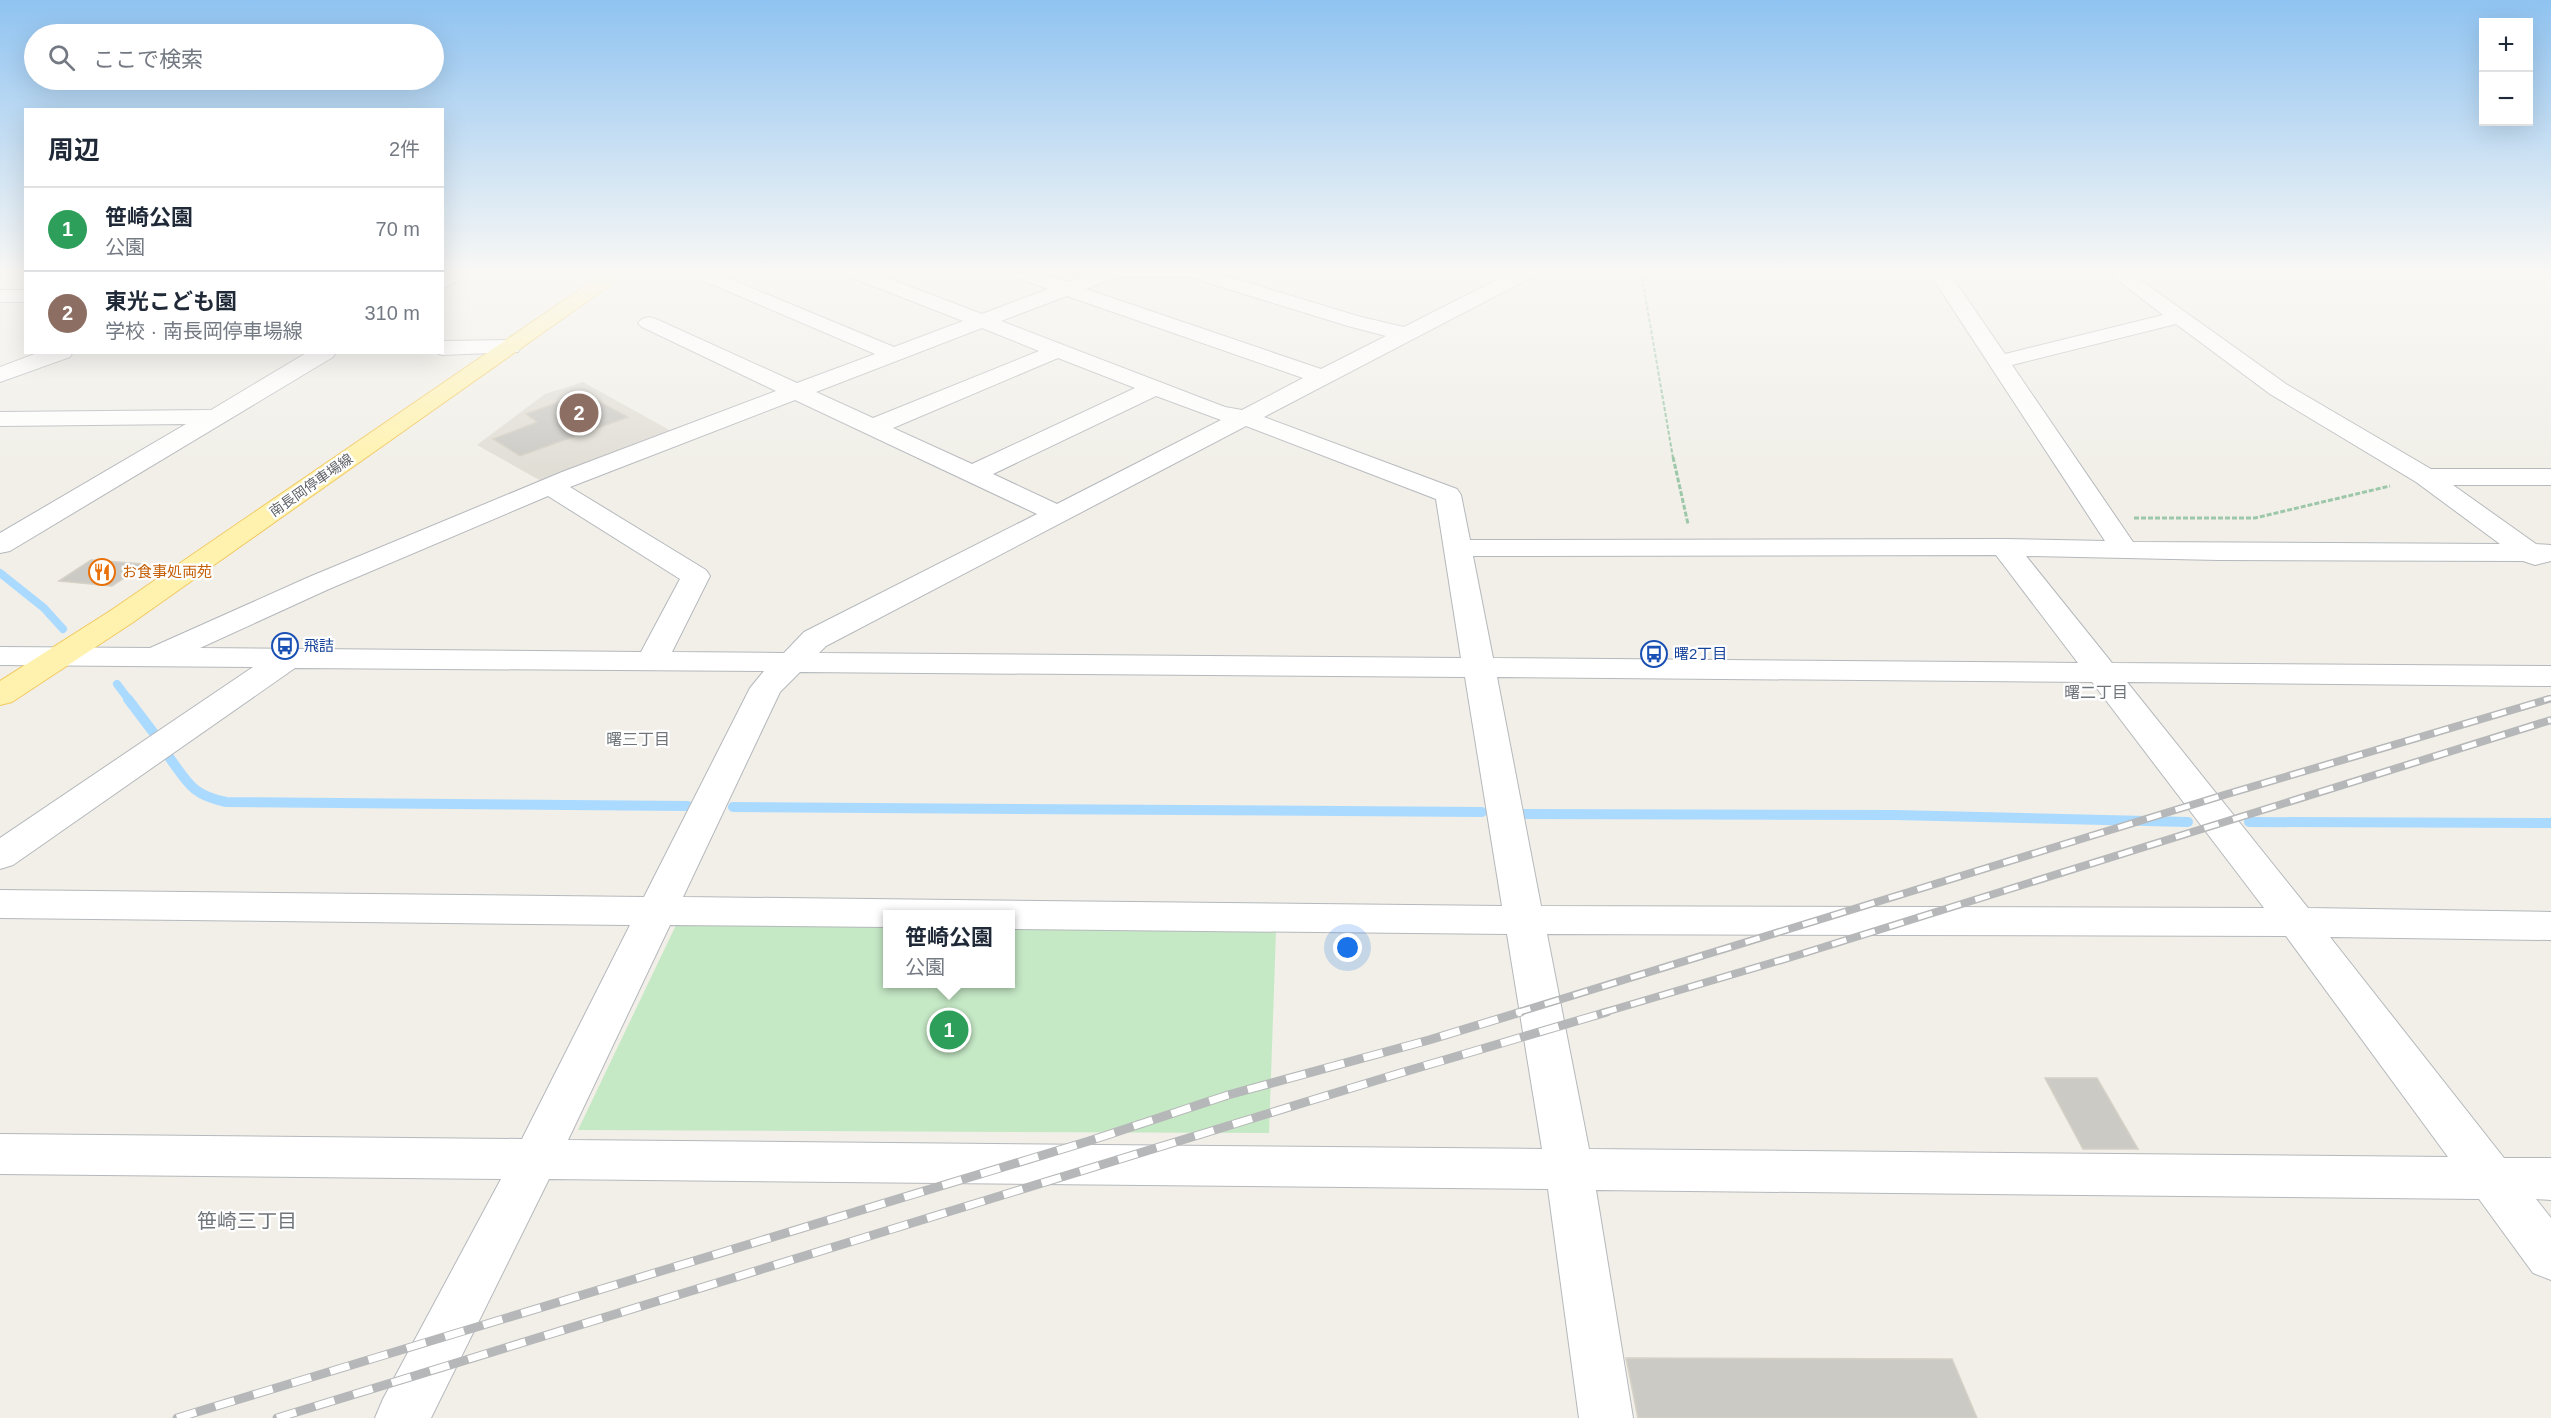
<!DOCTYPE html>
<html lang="ja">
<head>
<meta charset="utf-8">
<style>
	body { margin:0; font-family:Helvetica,"Noto Sans JP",sans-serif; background:#f6f6f7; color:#1f2937 }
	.controls { position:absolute; right:18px; top:18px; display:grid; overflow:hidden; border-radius:0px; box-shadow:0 6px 24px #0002 }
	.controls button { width:54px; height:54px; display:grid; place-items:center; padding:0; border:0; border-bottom:2px solid #e0e1e3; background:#fff; color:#1f2937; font:30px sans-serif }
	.you { position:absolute; left:1348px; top:948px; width:21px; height:21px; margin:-15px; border:4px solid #fff; border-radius:50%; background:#1a73e8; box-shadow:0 0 0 9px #1a73e833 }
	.badge { display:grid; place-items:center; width:39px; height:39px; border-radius:50%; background:#db2777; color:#fff; font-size:20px; font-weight:700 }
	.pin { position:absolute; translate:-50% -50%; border:3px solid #fff; box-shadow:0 2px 6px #0006 }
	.popup { position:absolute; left:883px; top:910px; width:132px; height:78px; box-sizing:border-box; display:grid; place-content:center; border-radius:0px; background:#fff; filter:drop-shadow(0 2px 4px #0005); font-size:20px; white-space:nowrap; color:#747a83 }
	.popup b { font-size:22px; color:#1f2937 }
	.popup::after { content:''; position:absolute; left:50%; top:100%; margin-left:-12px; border:12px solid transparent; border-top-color:#fff }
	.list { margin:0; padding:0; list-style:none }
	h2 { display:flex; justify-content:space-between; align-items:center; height:78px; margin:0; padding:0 24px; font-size:26px }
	h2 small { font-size:20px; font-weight:400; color:#747a83 }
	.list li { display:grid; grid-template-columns:39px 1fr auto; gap:18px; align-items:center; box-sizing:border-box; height:84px; padding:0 24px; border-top:2px solid #e0e1e3 }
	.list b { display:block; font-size:22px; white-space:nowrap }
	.list p { margin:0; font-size:20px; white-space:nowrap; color:#747a83 }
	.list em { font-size:20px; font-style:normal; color:#747a83 }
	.icon { flex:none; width:33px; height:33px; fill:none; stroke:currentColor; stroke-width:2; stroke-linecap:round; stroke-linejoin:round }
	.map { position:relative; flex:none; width:2551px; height:1418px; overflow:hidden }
	.search { position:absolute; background:#fff; box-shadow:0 6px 24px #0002; left:24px; top:24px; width:420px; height:66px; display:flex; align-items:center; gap:15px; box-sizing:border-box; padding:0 21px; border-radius:33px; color:#747a83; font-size:22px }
	.panel { position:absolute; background:#fff; box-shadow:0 6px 24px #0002; left:24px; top:108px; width:420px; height:246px; border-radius:0px }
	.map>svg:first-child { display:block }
</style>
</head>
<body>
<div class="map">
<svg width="2551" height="1418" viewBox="0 0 2551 1418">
	<rect width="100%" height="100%" fill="#f1efe8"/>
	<!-- education -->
	<path fill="#e1ded6" d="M583 382 673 432 543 482 477 445 545 394Z"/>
	<!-- green -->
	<path fill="#c5e8c5" d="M678 921 887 925 888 984H1010L1011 927 1276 931 1269 1133 578 1130Z"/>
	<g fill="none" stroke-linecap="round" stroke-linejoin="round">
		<!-- stream-far1 -->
		<path stroke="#aadaff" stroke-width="8" d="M0 573 44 608 63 629
			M117 684 129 700"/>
		<!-- stream -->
		<path stroke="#aadaff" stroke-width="10" d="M128 699 153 732
			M169 757C188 783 192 795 226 802L688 806
			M733 807 1482 812
			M1523 814 1895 815 2188 822
			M2249 822 2551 823"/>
	</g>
	<!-- building -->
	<path fill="#cccac5" stroke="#d6d1c6" stroke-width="1.5" d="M583 393 628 417 520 456 493 439 537 422 526 414Z
		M91 560 145 564 112 586 59 581Z
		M2045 1078H2097L2138 1149H2083Z
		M1626 1358 1952 1359 1977 1418H1638Z"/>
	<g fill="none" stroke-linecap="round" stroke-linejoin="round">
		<defs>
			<path id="minor" d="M449 271H473L470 275 442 289V275Z
				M711 271 894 347 963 321 845 275 842 271H869L982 314 1048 289 1009 275 1006 271H1034L1067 282 1097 271H1210L1361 317 1404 327 1514 271H1539L1536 275 1264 417 1457 489 1461 495 1470 540 2004 539 2105 541 1928 271H1948L2005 354 2163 315 2106 271H2128L2286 384 2431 469H2551V485H2453L2536 544 2551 545V561L2535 565 2523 561 2219 560 2026 556 2112 663 2551 666V686L2127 682 2308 908 2551 912V940L2330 937 2504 1158H2551V1200L2536 1199 2551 1218V1280L2533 1273 2479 1199 1596 1190 1633 1418H1579L1548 1189 549 1179 431 1418H375L383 1399 501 1179 0 1174V1134L522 1139 630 925 0 918V890L644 897 750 688 764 671 295 668 13 865 0 869V838L253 667 0 665V647L150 648 309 577 562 472 776 391 642 327 638 323 642 319 649 317 656 319 797 383 875 354 704 281 701 277 704 273ZM1116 277H1189L1348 326 1386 336 1321 369 1086 289ZM1067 296 1303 378 1242 410 1225 407 1001 321ZM2176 324 2270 394 2416 482 2500 544 2133 542 2012 365ZM982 328 1039 351 873 418 816 392ZM1058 358 1135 388 972 464 893 428ZM1156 396 1221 420 1057 504 993 474ZM795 400 1037 514 804 632 784 653 672 652 710 576 706 570 570 487ZM1246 426 1436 499 1461 658 819 653 826 646ZM548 496 680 579 641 652 200 648 329 589ZM1996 555 2078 663 1493 658 1473 556ZM800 672 1465 677 1502 906 683 897 780 692ZM1497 677 2092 682 2264 908 1541 906ZM888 914H1010V929L1507 934 1542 1149 568 1140 670 925 888 927ZM1547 934 2286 936 2448 1157 1589 1149Z
				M0 290H26V302H0Z
				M510 340 518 342 521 347 518 352 442 355 434 352H442V341Z
				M40 352H73L70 357 0 382V367Z
				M308 352H336L333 357 10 551 0 553V533L186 424 0 426V412L211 410Z"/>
			<path id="major" d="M607 271H630L132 623 12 702 0 705V681L110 611Z"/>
		</defs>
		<!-- minor casing -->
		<use href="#minor" stroke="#b5b8bc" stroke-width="2"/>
		<!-- major casing -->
		<use href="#major" stroke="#f2c960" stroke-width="2"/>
		<!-- path-far1 -->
		<path stroke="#9cc7a9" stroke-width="2" stroke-dasharray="4 2" stroke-linecap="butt" d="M1641 271 1673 458"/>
		<!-- path -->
		<path stroke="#9cc7a9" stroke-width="3" stroke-dasharray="5 2" stroke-linecap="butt" d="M1673 457 1688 524
			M2134 518H2255L2390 486"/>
		<!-- minor -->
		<use href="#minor" fill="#fff" fill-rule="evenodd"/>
		<!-- major -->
		<use href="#major" fill="#fff2af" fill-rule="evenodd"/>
		<defs>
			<path id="rail-far2" d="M2544 700 2551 698"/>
			<path id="rail-far1" d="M1516 1013 2224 795 2549 699
				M1602 1013 1795 956 2551 720"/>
			<path id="rail" d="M177 1418 1089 1141 1228 1095 1429 1040 1521 1012
				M277 1418 1397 1074 1607 1012"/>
		</defs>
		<!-- rail-far2 casing -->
		<use href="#rail-far2" stroke="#b6b7b8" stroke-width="6"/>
		<!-- rail-far1 casing -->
		<use href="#rail-far1" stroke="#b6b7b8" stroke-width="8"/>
		<!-- rail casing -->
		<use href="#rail" stroke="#b6b7b8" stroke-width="9"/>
		<!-- rail-far2 -->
		<use href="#rail-far2" stroke="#fff" stroke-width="4" stroke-dasharray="12" stroke-linecap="butt"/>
		<!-- rail-far1 -->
		<use href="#rail-far1" stroke="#fff" stroke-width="5" stroke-dasharray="15" stroke-linecap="butt"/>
		<!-- rail -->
		<use href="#rail" stroke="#fff" stroke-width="7" stroke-dasharray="20" stroke-linecap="butt"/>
	</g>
	<!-- sky -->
	<linearGradient id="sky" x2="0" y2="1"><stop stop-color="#8fc3f1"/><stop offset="0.58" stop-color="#f9f8f5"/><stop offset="1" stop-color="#f9f8f5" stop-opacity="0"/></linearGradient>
	<rect width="2551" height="469" fill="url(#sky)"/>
	<!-- icons -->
	<defs>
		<symbol id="restaurant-ring" viewBox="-11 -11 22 22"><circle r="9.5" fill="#fff" stroke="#e8710a" stroke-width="1.5"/><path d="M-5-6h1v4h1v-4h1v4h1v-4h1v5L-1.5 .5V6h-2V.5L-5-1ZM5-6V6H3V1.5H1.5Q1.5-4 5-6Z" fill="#e8710a"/></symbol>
		<symbol id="bus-ring" viewBox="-11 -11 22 22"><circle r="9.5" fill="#fff" stroke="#1a4fb4" stroke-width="1.5"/><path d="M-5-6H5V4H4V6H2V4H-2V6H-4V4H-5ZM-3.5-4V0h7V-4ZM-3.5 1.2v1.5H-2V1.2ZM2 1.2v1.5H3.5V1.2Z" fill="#1a4fb4"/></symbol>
	</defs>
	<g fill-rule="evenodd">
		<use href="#restaurant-ring" x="87" y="557" width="30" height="30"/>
		<use href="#bus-ring" x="270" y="631" width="30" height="30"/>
		<use href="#bus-ring" x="1639" y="639" width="30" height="30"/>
	</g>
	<g text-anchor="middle" stroke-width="4.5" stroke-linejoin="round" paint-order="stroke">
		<!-- far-street labels -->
		<g font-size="14" fill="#5f6368" stroke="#fff">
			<text transform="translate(311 485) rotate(-35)" y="5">南長岡停車場線</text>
		</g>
		<!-- food labels -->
		<g font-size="15" fill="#c56008" stroke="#fff" text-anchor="start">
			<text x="122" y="577">お食事処両苑</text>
		</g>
		<!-- transit labels -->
		<g font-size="15" fill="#164399" stroke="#fff" text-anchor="start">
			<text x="304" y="651">飛詰</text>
			<text x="1674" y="659">曙2丁目</text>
		</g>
		<!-- neighbourhood labels -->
		<g font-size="16" fill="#70757a" stroke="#fff">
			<text x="2096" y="698">曙二丁目</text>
			<text x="638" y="745">曙三丁目</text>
		</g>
		<!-- near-neighbourhood labels -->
		<g font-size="20" fill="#70757a" stroke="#fff">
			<text x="247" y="1228">笹崎三丁目</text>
		</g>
	</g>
</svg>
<div class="controls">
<button>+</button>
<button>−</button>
</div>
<div class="you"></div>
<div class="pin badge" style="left:949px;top:1030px;background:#2e9e5b">1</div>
<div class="popup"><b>笹崎公園</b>公園</div>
<div class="pin badge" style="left:579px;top:413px;background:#8d6e63">2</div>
<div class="search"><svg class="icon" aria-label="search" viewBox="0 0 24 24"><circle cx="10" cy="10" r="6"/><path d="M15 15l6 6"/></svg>ここで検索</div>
<section class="panel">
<h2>周辺<small>2件</small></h2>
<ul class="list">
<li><span class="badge" style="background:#2e9e5b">1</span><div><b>笹崎公園</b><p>公園</p></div><em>70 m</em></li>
<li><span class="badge" style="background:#8d6e63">2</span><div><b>東光こども園</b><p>学校 · 南長岡停車場線</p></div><em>310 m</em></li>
</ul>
</section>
</div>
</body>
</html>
